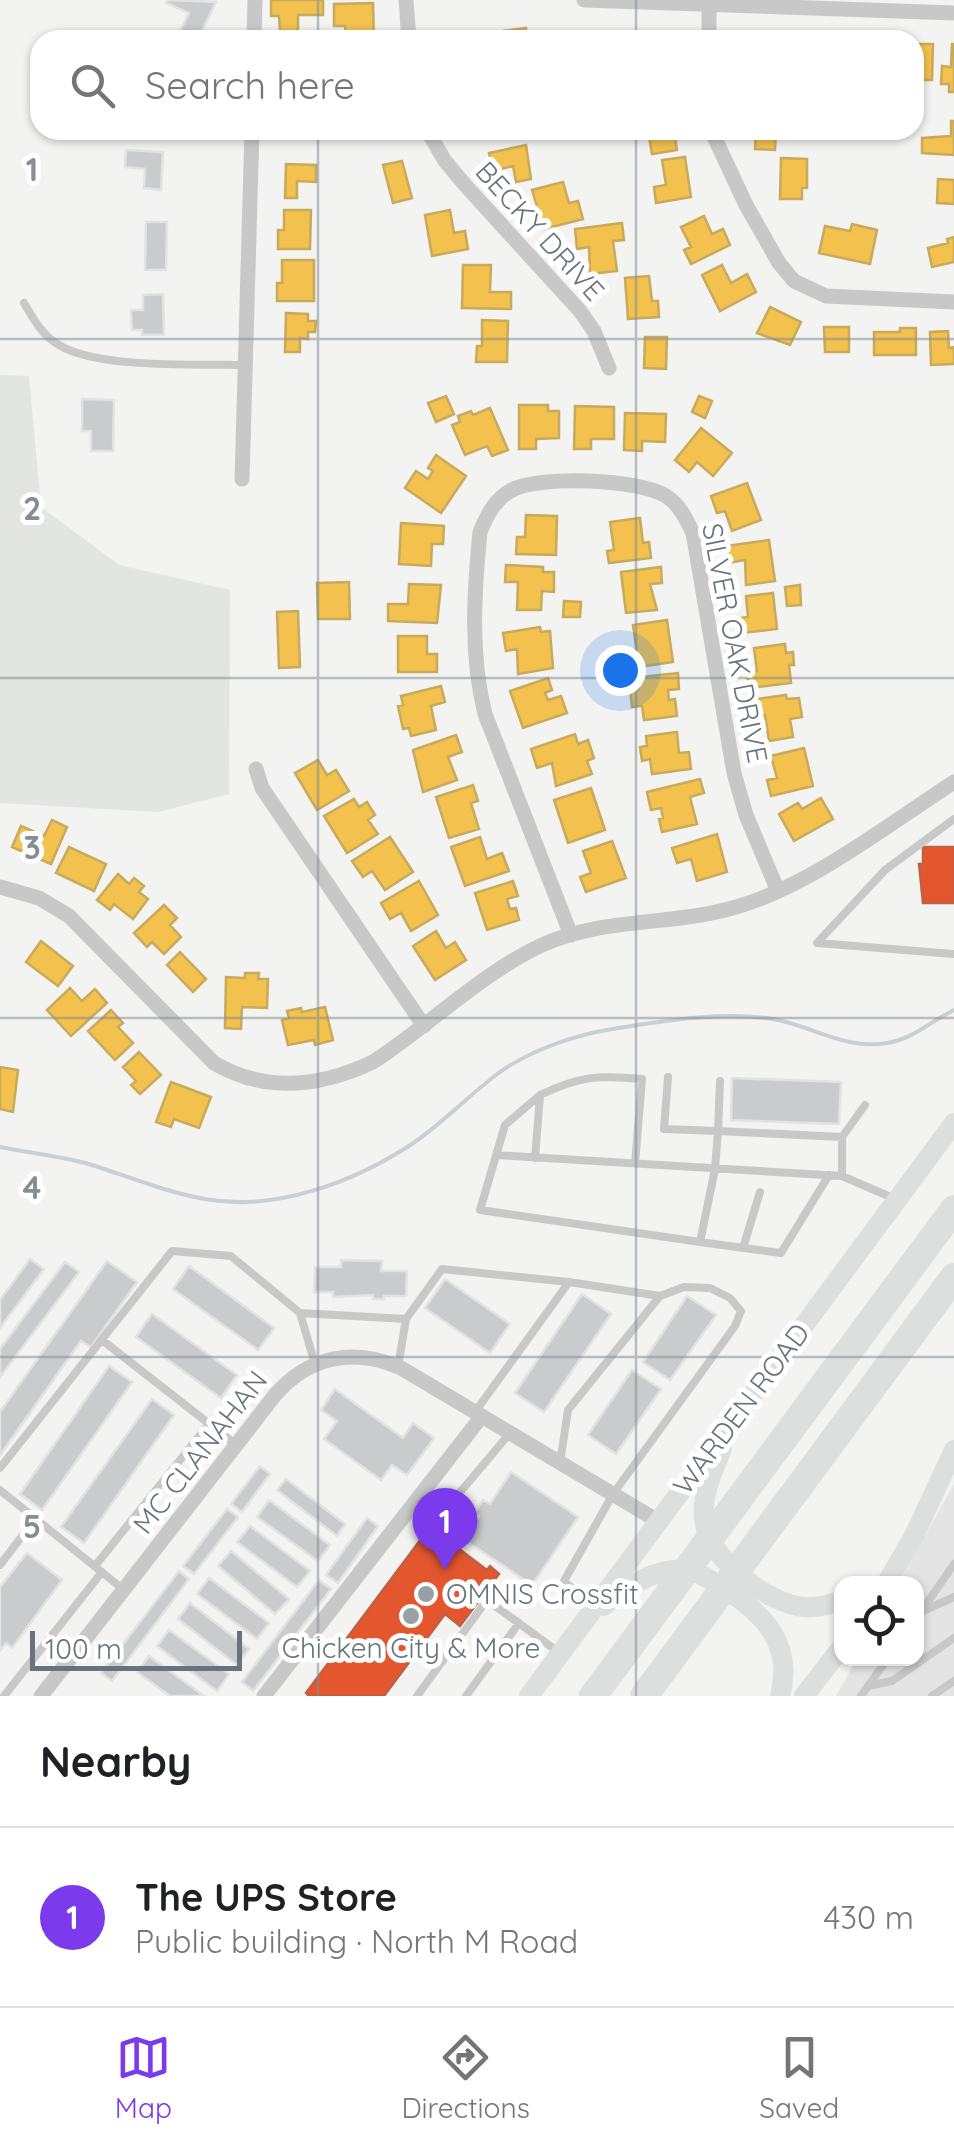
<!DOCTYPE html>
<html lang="en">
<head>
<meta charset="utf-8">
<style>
	body { margin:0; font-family:Quicksand,sans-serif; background:#f2f2f2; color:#202124 }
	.controls { position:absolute; right:30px; bottom:30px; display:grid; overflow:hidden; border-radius:20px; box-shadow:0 2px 8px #0004 }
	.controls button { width:90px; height:90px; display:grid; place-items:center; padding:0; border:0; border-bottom:2px solid #e0e0e0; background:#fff; color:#202124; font:50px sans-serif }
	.scale { position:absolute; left:30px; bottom:25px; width:212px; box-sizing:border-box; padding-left:10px; border:5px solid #67747d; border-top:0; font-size:28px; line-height:35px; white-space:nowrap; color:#67747d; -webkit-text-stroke:8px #fff; paint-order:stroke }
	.you { position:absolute; left:620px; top:670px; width:35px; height:35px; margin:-25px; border:8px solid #fff; border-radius:50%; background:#1a73e8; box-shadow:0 0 0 15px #1a73e833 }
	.badge { display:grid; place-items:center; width:65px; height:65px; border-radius:50%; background:#7c3aed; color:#fff; font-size:32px; font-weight:700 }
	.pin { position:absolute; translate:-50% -82px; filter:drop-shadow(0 2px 5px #0008) }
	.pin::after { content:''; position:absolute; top:52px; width:35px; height:30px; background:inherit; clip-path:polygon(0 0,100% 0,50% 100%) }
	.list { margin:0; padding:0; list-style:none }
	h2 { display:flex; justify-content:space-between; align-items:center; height:130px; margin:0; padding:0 40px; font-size:42px }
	h2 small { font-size:32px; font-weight:400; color:#757577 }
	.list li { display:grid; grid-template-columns:65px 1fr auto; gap:30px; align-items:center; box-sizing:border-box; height:180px; padding:0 40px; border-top:2px solid #e0e0e0 }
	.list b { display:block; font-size:38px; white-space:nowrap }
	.list p { margin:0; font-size:32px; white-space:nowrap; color:#757577 }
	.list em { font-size:32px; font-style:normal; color:#757577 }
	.icon { flex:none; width:55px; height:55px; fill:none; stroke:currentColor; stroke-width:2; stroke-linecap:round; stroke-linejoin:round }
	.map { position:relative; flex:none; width:954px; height:1696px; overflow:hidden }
	.search { position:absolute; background:#fff; box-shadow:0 2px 8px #0004; left:30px; right:30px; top:30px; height:110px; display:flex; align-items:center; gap:25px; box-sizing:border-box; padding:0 35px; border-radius:30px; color:#757577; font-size:38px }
	.sheet { height:310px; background:#fff }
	nav { display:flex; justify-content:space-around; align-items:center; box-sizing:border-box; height:140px; border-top:2px solid #e0e0e0; background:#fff; font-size:28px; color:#757577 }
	nav a { display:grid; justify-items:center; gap:5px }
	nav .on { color:#7c3aed }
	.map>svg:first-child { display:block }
</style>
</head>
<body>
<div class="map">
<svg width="954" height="1696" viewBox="0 0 954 1696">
	<rect width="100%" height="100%" fill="#f3f3f2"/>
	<!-- built -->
	<path fill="#e3e4e3" d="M954 1484V1696H836L857 1659 916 1658V1584L899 1583Z"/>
	<!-- green -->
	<path fill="#e3e5e0" d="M0 375 29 376 41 507 119 565 230 590 229 794 158 812 0 803Z"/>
	<!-- homes -->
	<path fill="#f2c14e" stroke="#c8aa5c" stroke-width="2.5" d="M271 0H323V15H298V31H280L279 16H271Z
		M373 3 374 40H357L356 34H346L345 26H334V4Z
		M526 28 527 40H488V33Z
		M914 44H933L932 80H914Z
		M952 44H954V92H949V84H941L942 66 951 67Z
		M951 121H954V155L922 153V138L951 136Z
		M648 130H674L677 150 652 154Z
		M756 130H776L775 150 755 149Z
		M526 145 531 179 516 182 513 166 493 171 489 153Z
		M685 157 691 197 656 203 654 187 666 185 662 160Z
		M781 158 807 159V188H802V199H780Z
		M402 161 412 198 393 203 383 165Z
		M286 164 316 165V182L297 181V198H285Z
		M938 179 954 180V204L937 203Z
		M563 182 569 203 578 201 583 219 544 229 532 190Z
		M284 210H311L310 249H278V230H284Z
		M450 210 454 233 465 231 468 249 432 256 425 215Z
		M704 216 712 234 723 229 730 245 691 264 684 250 691 247 681 227Z
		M622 223 624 240 613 241 617 271 590 274 589 247 577 249 575 229Z
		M852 224 877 230 870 264 819 253 825 226 850 231Z
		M954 237V262L932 267 928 248 948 243 947 239Z
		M282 260H314V301H277V283H282Z
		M463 265H491L490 292H511V309L462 308Z
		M722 265 731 283 747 274 756 292 720 311 702 275Z
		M649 276 652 301H658L659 317 628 319 625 278Z
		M770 307 801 322 790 345 757 333Z
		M286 313 308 314V321H316L315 332H308V339L300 338V352H285Z
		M482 320 508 321 507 362H476L477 346H482Z
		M824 327H849V352H825Z
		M900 328H916V355H874V332H900Z
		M948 331 949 348 954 347V364L931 365 930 332Z
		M645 337H667L666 369 644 368Z
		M446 396 454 414 436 422 428 403Z
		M699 396 712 401 705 418 692 412Z
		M519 405H548V411H559V438L536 439V449H519Z
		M575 406 614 407V439H591V449H574Z
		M490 408 508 450 492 456 487 446 465 455 452 425 460 422 458 416 471 411 473 415Z
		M625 413 666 414 665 442 642 441V451L624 450Z
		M701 428 732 453 713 476 697 462 689 472 675 460Z
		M436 455 466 476 441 513 405 488 416 471 428 479 433 471 428 468Z
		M747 483 761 520 732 531 725 511 717 513 711 496Z
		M526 515 557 516 556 555 516 554 517 537H525Z
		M640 518 643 543 649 542 651 558 609 563 607 551 614 550 610 522Z
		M401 523 444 526 443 544H432L431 566 399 564Z
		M769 540 775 581 746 585 745 560 728 563 726 546Z
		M506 565 543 567V572H554V592L542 591 541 610H517L518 582H505Z
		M661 567 662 583 650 584 657 610 626 613 621 572Z
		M349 582 350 619H318L317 583Z
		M409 584 441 585 437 623 388 621V604H408Z
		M800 585 801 605 787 606 785 587Z
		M773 593 777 629 741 633 740 618 748 617 746 596Z
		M564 601 581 602 580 617H563Z
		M298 611 300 667 279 668 277 612Z
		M667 620 673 662 639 667 633 625Z
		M540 627 541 632 550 631 553 668 518 674 517 649 506 651 503 633Z
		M398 636H427V654H437V672H398Z
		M785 644 786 653 793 652 794 665H789L791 683 749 688 747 672 757 671 754 648Z
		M678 673 679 689 668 690 669 700 675 699 677 716 644 720 642 706 632 707 630 690 639 689 638 677Z
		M548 678 552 690 545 693 548 700 561 696 567 713 523 728 510 691Z
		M441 686 445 702 431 706 436 730 411 736 409 728 403 729 398 706 403 705 401 696Z
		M786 695 787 699 799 698 802 717 790 719 793 737 769 741 765 715 752 717 749 700Z
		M677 732 679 753 689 752 691 769 652 774 650 759 642 761 640 747 647 746 646 736Z
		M575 734 578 744 588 740 594 758 587 761 592 774 556 786 552 763 537 768 531 749Z
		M456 735 462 752 448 757 457 780 423 792 413 750Z
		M804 748 813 786 771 796 767 780 777 778 771 756Z
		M318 760 327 775 336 770 349 791 317 810 295 773Z
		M700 779 704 793 690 797 697 824 662 832 659 819 663 818 661 808 651 810 647 792Z
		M473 785 478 801 471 803 479 829 449 838 436 797Z
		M591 788 605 830 568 843 554 800Z
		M821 798 833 819 794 841 779 814 798 803 802 809Z
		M354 799 359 807 367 802 375 815 368 820 378 834 347 853 324 816Z
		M52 820 67 827 51 864 12 847 21 826 44 836Z
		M717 834 727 872 697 881 691 859 677 863 672 848Z
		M390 837 413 872 385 890 372 871 363 877 352 861Z
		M480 837 487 859 502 853 509 871 465 886 451 847Z
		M612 841 626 878 586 892 580 877 591 873 583 851Z
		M69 847 106 864 94 891 56 873Z
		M118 874 129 884 134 878 144 886 139 892 148 899 133 919 114 904 110 910 97 900Z
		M419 881 438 915 411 931 401 913 390 919 381 903Z
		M513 881 518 896 507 899 510 909 516 908 519 920 487 930 475 893Z
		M164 905 177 918 170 925 181 937 164 954 152 942 147 947 134 933Z
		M436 931 446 948 455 942 466 960 435 980 413 946Z
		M41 941 73 966 58 986 26 962Z
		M180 952 206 979 193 992 167 965Z
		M245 973H259L258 979H268L267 1008 242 1007 241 1029 225 1028 226 977 245 978Z
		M70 988 82 1001 95 989 107 1003 71 1036 47 1010Z
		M325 1007 333 1040 315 1045 314 1040 288 1045 282 1020 289 1018 287 1011 301 1008 302 1012Z
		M111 1010 123 1023 118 1027 133 1043 115 1060 88 1031Z
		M139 1052 161 1075 140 1094 131 1085 136 1081 123 1067Z
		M0 1067 18 1070 13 1112 0 1109Z
		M171 1082 211 1097 199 1128 174 1119 171 1127 156 1122Z"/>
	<!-- shops -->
	<path fill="#e4572e" stroke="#be6046" stroke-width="2.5" d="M923 847H954V903H923L919 864H923Z
		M430 1527 487 1570 490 1566 499 1574 460 1626 445 1614 384 1696H309L306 1693Z"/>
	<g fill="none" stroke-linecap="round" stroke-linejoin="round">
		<!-- stream -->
		<path stroke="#c9cfd2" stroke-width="4" d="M0 1147C29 1153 60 1156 89 1164 127 1176 165 1192 205 1199 275 1212 354 1182 412 1144 443 1123 470 1094 500 1072 531 1050 575 1035 612 1029 664 1021 725 1010 778 1020 816 1028 847 1050 887 1043 913 1039 931 1021 954 1010"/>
	</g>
	<!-- building -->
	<path fill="#cacbcc" stroke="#e2e2e2" stroke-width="2.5" d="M168 0 216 2 198 39 180 31 189 13 166 3Z
		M126 150 163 152 161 190 144 188 145 169 125 167Z
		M146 222H167L166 270H145Z
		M163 294 164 335H142V330H132L131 310H143V295Z
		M82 399 114 400 113 451H91V431H82Z
		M732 1078 841 1082 839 1124 731 1120Z
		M30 1259 44 1269 0 1328V1300Z
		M341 1260 382 1261 381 1271H407L406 1296H384V1299H373V1295L333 1297V1292H314L315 1267H341Z
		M107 1261 137 1282 91 1347 81 1341 0 1455V1412Z
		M65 1262 79 1272 0 1377V1349Z
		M189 1266 274 1328 258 1350 173 1289Z
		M445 1279 510 1324 490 1353 425 1308Z
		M582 1294 611 1314 544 1412 515 1393Z
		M687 1296 716 1315 670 1380 643 1362Z
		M152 1314 237 1375 221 1398 136 1337Z
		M109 1366 132 1382 42 1510 20 1494Z
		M632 1370 661 1389 616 1454 588 1435Z
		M335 1389 403 1438 413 1423 434 1438 407 1475 392 1465 381 1480 324 1439 337 1421 321 1410Z
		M152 1399 174 1415 84 1543 61 1527Z
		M260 1466 270 1474 242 1512 231 1504Z
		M511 1472 578 1517 532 1585 463 1539 479 1516 474 1514 483 1500 490 1504Z
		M286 1479 345 1524 337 1536 277 1490Z
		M269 1500 330 1545 318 1561 257 1517Z
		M227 1509 238 1517 194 1574 183 1566Z
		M367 1518 378 1526 338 1583 326 1575Z
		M250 1526 310 1571 297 1587 237 1542Z
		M231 1551 289 1599 275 1614 218 1566Z
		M27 1553 62 1580 12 1648 6 1643 0 1651V1587Z
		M179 1571 189 1579 112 1681 101 1673Z
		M209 1578 269 1623 257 1639 197 1594Z
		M319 1580 331 1589 253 1691 242 1682Z
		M190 1603 249 1649 237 1665 178 1619Z
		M169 1630 229 1674 217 1691 157 1646Z
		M149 1656 204 1696H170L137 1672Z"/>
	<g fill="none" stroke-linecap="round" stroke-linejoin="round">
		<!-- lane -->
		<path stroke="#c8c8c8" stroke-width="8" d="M24 303C34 320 42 335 59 345 98 369 199 364 246 365
			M954 819 885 870 817 943 954 954
			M668 1077 664 1129 718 1131 720 1081
			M540 1095 505 1125 480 1210 700 1242
			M842 1137 865 1105
			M496 1155 842 1176 893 1198
			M535 1158 540 1095C580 1076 597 1075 642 1079L635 1164
			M829 1175 781 1253 700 1242 715 1169 718 1131 842 1137V1176
			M743 1248 760 1192
			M102 1340 235 1444
			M315 1364 300 1313 406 1319
			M398 1367 406 1319 442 1269 569 1282
			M475 1412 569 1282 660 1296
			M560 1463 568 1410 660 1296 684 1287 710 1288 730 1298 741 1311 735 1326 613 1494 564 1581 591 1605
			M0 1468 172 1251 231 1256 300 1313
			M0 1490 124 1590
			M451 1503 510 1433
			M0 1565 35 1519
			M95 1566 209 1424
			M923 1611 954 1597
			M916 1619 954 1564
			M868 1686 892 1681 954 1638
			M4 1696 102 1572
			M417 1696 487 1600 557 1651
			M466 1696 519 1623
			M861 1696 888 1658
			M932 1696 954 1681"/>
		<!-- street -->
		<path stroke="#c8c8c8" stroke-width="15" d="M406 0 409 40
			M584 0 954 13
			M709 3V40
			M254 40 255 0
			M427 130 445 161 466 186 580 311 594 331 609 368
			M711 130 746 205 779 263 794 281 826 296 954 302
			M242 479 252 130
			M256 769 262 788 424 1026
			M0 887 39 898 69 916 214 1063C265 1093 320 1087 373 1062 430 1025 480 974 542 945 604 917 672 926 736 907 810 886 889 824 954 782
			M571 935 485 714C470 655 474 593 480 532 487 515 495 499 512 490 539 475 640 479 666 496 680 505 686 519 693 533L734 773 746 815 778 891
			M41 1696 275 1395C309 1356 354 1347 401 1368L658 1521
			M264 1696 482 1416"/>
		<!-- secondary -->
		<path stroke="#dddede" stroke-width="20" d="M722 1449C713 1471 699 1500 705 1525 712 1560 767 1603 803 1607 816 1608 830 1605 842 1600
			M886 1584 914 1536 954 1450
			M604 1606C624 1589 647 1573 673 1570 693 1567 707 1578 723 1588 764 1613 794 1645 780 1696
			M529 1696 954 1123
			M804 1696 842 1647"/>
		<!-- highway -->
		<path stroke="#dddede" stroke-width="28" d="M593 1696 954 1209
			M644 1696 954 1277"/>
	</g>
	<!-- grid -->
	<path fill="none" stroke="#848e96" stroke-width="2.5" stroke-opacity="0.55" d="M318 0V40M636 0V40M318 130V1696M636 130V1696M0 339H954M0 678H954M0 1018H954M0 1357H954"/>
	<!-- markers -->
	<g fill="#98a0a6" stroke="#fff" stroke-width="4">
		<circle cx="426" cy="1594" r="10"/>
		<circle cx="411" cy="1616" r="10"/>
	</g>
	<g text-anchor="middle" stroke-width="10" stroke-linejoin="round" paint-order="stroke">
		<!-- street labels -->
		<g font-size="28" fill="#67747d" stroke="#fff">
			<text transform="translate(540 231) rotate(48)" y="10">BECKY DRIVE</text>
			<text transform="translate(735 643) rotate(79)" y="10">SILVER OAK DRIVE</text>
			<text transform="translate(741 1409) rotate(-53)" y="10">WARDEN ROAD</text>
			<text transform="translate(200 1452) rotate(-52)" y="10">MC CLANAHAN</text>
		</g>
		<!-- poi labels -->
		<g font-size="28" fill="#67747d" stroke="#fff" text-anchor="start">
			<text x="446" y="1604">OMNIS Crossfit</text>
			<text x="411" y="1658" text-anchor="middle">Chicken City &amp; More</text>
		</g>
	</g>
	<g font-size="32" text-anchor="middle" font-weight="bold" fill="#848e96" stroke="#fff" stroke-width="10" stroke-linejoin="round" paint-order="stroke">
		<text x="32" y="181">1</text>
		<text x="32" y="520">2</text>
		<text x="32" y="859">3</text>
		<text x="32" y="1199">4</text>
		<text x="32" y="1538">5</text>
	</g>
</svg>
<div class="controls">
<button><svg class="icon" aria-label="locate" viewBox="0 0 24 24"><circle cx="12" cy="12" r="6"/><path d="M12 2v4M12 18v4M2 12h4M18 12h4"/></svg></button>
</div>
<div class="scale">100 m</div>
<div class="you"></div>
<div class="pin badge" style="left:445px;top:1570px">1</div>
<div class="search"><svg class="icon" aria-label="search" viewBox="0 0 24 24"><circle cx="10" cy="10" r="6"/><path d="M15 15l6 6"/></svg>Search here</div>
</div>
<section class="sheet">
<h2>Nearby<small></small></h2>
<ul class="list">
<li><span class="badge">1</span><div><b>The UPS Store</b><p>Public building · North M Road</p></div><em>430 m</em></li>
</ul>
</section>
<nav>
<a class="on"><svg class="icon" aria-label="map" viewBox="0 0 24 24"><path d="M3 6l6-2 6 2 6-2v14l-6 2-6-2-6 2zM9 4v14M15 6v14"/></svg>Map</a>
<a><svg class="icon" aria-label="directions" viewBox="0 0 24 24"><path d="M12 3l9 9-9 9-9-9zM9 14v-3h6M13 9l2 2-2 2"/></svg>Directions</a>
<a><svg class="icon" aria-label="saved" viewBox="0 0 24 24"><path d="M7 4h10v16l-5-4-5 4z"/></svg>Saved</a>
</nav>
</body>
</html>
